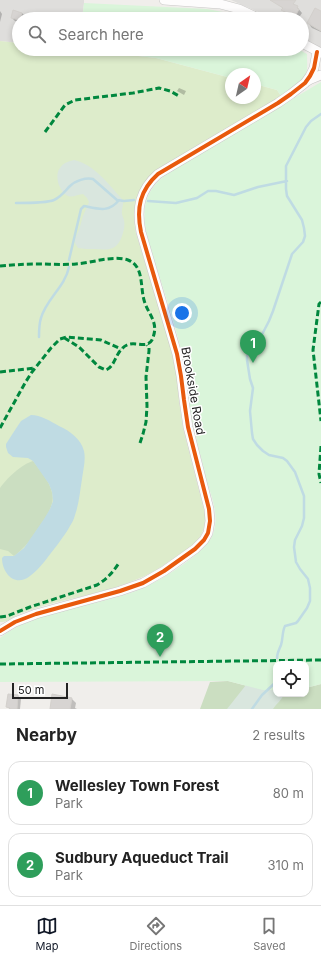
<!DOCTYPE html>
<html lang="en">
<head>
<meta charset="utf-8">
<style>
	body { margin:0; font-family:Inter,sans-serif; background:#f2f2f2; color:#222 }
	.controls { position:absolute; right:12px; bottom:12px; display:grid; overflow:hidden; border-radius:8px; box-shadow:0 2px 6px #0003 }
	.controls button { width:36px; height:36px; display:grid; place-items:center; padding:0; border:0; border-bottom:1px solid #e0e0e0; background:#fff; color:#222; font:20px sans-serif }
	.compass { position:absolute; left:225px; top:68px; width:36px; height:36px; border-radius:50%; background:#fff; box-shadow:0 2px 6px #0003; rotate:34deg }
	.scale { position:absolute; left:12px; bottom:10px; width:56px; box-sizing:border-box; padding-left:4px; border:2px solid #222; border-top:0; font-size:11px; line-height:14px; white-space:nowrap; color:#222; -webkit-text-stroke:3px #fff; paint-order:stroke }
	.you { position:absolute; left:182px; top:313px; width:14px; height:14px; margin:-10px; border:3px solid #fff; border-radius:50%; background:#1a73e8; box-shadow:0 0 0 6px #1a73e833 }
	.badge { display:grid; place-items:center; width:26px; height:26px; border-radius:50%; background:#111827; color:#fff; font-size:13px; font-weight:700 }
	.pin { position:absolute; translate:-50% -33px; filter:drop-shadow(0 1px 2px #0008) }
	.pin::after { content:''; position:absolute; top:21px; width:14px; height:12px; background:inherit; clip-path:polygon(0 0,100% 0,50% 100%) }
	.list { margin:0; padding:0; list-style:none }
	h2 { display:flex; justify-content:space-between; align-items:center; height:52px; margin:0; padding:0 16px; font-size:17px }
	h2 small { font-size:13px; font-weight:400; color:#767676 }
	.list li { display:grid; grid-template-columns:26px 1fr auto; gap:12px; align-items:center; box-sizing:border-box; height:64px; margin:0 8px 8px; padding:0 8px; border:1px solid #e0e0e0; border-radius:12px }
	.list b { display:block; font-size:15px; white-space:nowrap }
	.list p { margin:0; font-size:13px; white-space:nowrap; color:#767676 }
	.list em { font-size:13px; font-style:normal; color:#767676 }
	.icon { flex:none; width:22px; height:22px; fill:none; stroke:currentColor; stroke-width:2; stroke-linecap:round; stroke-linejoin:round }
	.map { position:relative; flex:none; width:321px; height:709px; overflow:hidden }
	.search { position:absolute; background:#fff; box-shadow:0 2px 6px #0003; left:12px; right:12px; top:12px; height:44px; display:flex; align-items:center; gap:10px; box-sizing:border-box; padding:0 14px; border-radius:22px; color:#767676; font-size:15px }
	.sheet { height:196px; background:#fff }
	nav { display:flex; justify-content:space-around; align-items:center; box-sizing:border-box; height:56px; border-top:1px solid #e0e0e0; background:#fff; font-size:11px; color:#767676 }
	nav a { display:grid; justify-items:center; gap:2px }
	nav .on { color:#111827 }
	.map>svg:first-child { display:block }
</style>
</head>
<body>
<div class="map">
<svg width="321" height="709" viewBox="0 0 321 709">
	<rect width="100%" height="100%" fill="#f0eeeb"/>
	<!-- residential -->
	<path fill="#dfdedc" d="M0 0H84V3L82 19H19V43L0 41Z
		M231 0H321V49L302 37V19H271L258 12Z"/>
	<!-- grass -->
	<path fill="#ddeccb" d="M0 41 19 43V49H75L156 58 231 78V98H255V84L277 90 281 96 156 170C136 187 131 208 136 233L171 349 177 377 179 401 183 428 205 514C206 538 195 543 177 556 165 564 153 573 140 578 109 592 74 597 43 606 35 609 27 611 19 614 13 617 7 623 0 622Z"/>
	<!-- forest -->
	<path fill="#cbdec1" d="M33 461C41 472 56 488 52 503 50 512 44 520 39 527 31 539 26 547 14 556L8 551 0 549V488C6 479 22 464 33 461Z
		M228 681 263 690 276 694H306V688L321 684V709H200L210 682Z"/>
	<!-- wetland -->
	<path fill="#d9e6de" d="M74 160C94 164 109 185 122 199 125 204 121 208 122 214 122 215 124 220 124 220 125 226 124 230 122 236 117 251 108 250 94 249 89 249 84 249 78 248L75 243V239L79 230 83 216 89 202 87 198 83 194C78 194 73 198 68 196 59 192 54 175 60 168 63 163 69 161 74 160Z
		M276 672V694H284C281 701 277 703 273 709H227L246 685Z"/>
	<!-- park -->
	<path fill="#daf5da" d="M84 3 207 9 228 13 244 19H82Z
		M78 49H298L307 54C307 61 308 68 306 74 303 82 288 91 281 96L277 90 255 84V74H231V78L156 58Z
		M321 82V684L306 688V664H276V690H263L228 681 0 682V638C40 606 100 608 145 587 163 579 207 552 213 534 220 515 211 496 206 478 203 464 199 450 196 437 193 425 190 413 189 401 187 385 186 369 182 353 172 312 157 272 146 231 142 207 145 192 164 176Z"/>
	<!-- water -->
	<path fill="#bfdbe3" d="M31 415C41 415 50 421 59 426 70 431 81 439 84 451 86 460 83 470 82 479 80 491 79 504 75 515 74 519 72 523 70 526 67 532 62 538 58 544 49 555 41 568 30 576 15 588 2 573 2 558L4 556H14L24 548 44 519 50 509 53 501 52 492 49 484 33 461 28 458 13 457 8 453 6 447V444L15 430 21 421Z"/>
	<!-- shadow -->
	<path fill="#0003" d="M277 0H284L297 7 302 13 298 19 285 13 283 10V8L276 3Z
		M0 11 2 14 0 22Z
		M321 12V32L312 28 308 23Z
		M22 13 25 16 24 19H19V22L15 21 12 18Z
		M43 16 55 19H42Z
		M179 88 186 91 184 95 177 91Z
		M18 696 21 699 20 709H10L7 707Z
		M72 699 76 703 75 708 77 709H51Z"/>
	<g fill="none" stroke-linecap="round" stroke-linejoin="round">
		<!-- stream -->
		<path stroke="#bfdbe3" stroke-width="2.5" d="M148 201 176 203 197 198 208 191H216L234 195 258 187 287 181
			M16 203C25 203 47 203 54 200 61 197 65 191 70 186 75 181 86 177 93 179L117 200 124 201 134 200
			M69 260 81 209 84 206C98 209 109 213 119 200
			M39 337C39 330 39 324 41 318 46 299 65 287 69 267
			M277 658C277 653 279 650 281 645 283 639 282 632 285 626L296 623 298 621 307 608 310 601V588L308 579 300 569 296 562 294 547 295 540 302 526 304 518V496L295 472 287 461 283 458 269 455 263 451 257 445 253 439 252 433 250 411 253 388 250 379 247 360V356L255 348 269 321 273 311 292 254 303 242 305 236 304 228 302 220 287 196 286 189V166L306 127 311 121 321 114
			M252 709 262 695 276 682"/>
	</g>
	<!-- building -->
	<path fill="#d7d4d2" stroke="#d3d0cc" d="M270 0H296L293 4 298 6 297 8 299 9 295 17 281 10 283 8Z
		M315 8 321 11V31L307 23Z
		M13 10 22 13 20 19H19V20L11 18Z
		M8 694 18 695 17 709H10V708L6 707Z
		M52 694 72 698 70 709H50Z"/>
	<g fill="none" stroke-linecap="round" stroke-linejoin="round">
		<defs>
			<path id="tertiary" d="M164 0 220 4 239 9 260 19
				M302 43 321 53
				M306 82 311 79 321 75
				M0 631 15 622 36 614 120 591 143 583 164 571 195 549 204 540 208 533 210 521 209 509 188 427 184 400 181 376 177 354 141 232C136 208 140 190 158 174L278 103 291 94 305 83 310 76 314 68 317 52"/>
		</defs>
		<!-- tertiary casing -->
		<use href="#tertiary" stroke="#c9c8c7" stroke-width="10"/>
		<!-- tertiary -->
		<use href="#tertiary" stroke="#fdfcfc" stroke-width="9"/>
		<!-- quiet -->
		<path stroke="#00873e" stroke-width="3" stroke-dasharray="6 3" stroke-linecap="butt" d="M45 132 65 105 75 100 133 93 159 88 170 91 179 96
			M0 266C12 265 24 264 37 264 50 264 63 265 76 264 92 263 112 255 128 260 144 266 140 286 144 300 148 315 160 322 152 340 147 349 135 341 127 345 115 351 116 366 106 370L99 367 79 347 63 337
			M321 302 319 304 313 350 321 421
			M0 372 35 368
			M0 428 25 383 32 372 51 348 60 339 67 337 101 340 121 349
			M140 443 143 434 146 422 147 406 146 377 149 351V348L147 345
			M321 446 319 474 321 483
			M0 617 7 616 30 607 97 585C107 579 113 572 119 563
			M0 664 321 660"/>
		<defs>
			<path id="cycleway" d="M0 631 15 622 36 614 120 591 143 583 164 571 195 549 204 540 208 533 210 521 209 509 188 427 184 400 181 376 177 354 141 232C136 208 140 190 158 174L278 103 291 94 305 83 310 76 314 68 317 52"/>
		</defs>
		<!-- cycleway casing -->
		<use href="#cycleway" stroke="#fff" stroke-width="6"/>
		<!-- cycleway -->
		<use href="#cycleway" stroke="#e8590c" stroke-width="4"/>
	</g>
	<g text-anchor="middle" stroke-width="3" stroke-linejoin="round" paint-order="stroke">
		<!-- street labels -->
		<g font-size="12" fill="#222" stroke="#fff">
			<text transform="translate(193 391) rotate(80)" y="4">Brookside Road</text>
		</g>
	</g>
</svg>
<div class="controls">
<button><svg class="icon" aria-label="locate" viewBox="0 0 24 24"><circle cx="12" cy="12" r="6"/><path d="M12 2v4M12 18v4M2 12h4M18 12h4"/></svg></button>
</div>
<svg class="compass" viewBox="-18 -18 36 36"><path d="M0-13l5 13h-10z" fill="#e53935"/><path d="M0 13l5-13h-10z" fill="#767676"/></svg>
<div class="scale">50 m</div>
<div class="you"></div>
<div class="pin badge" style="left:253px;top:363px;background:#2e9e5b">1</div>
<div class="pin badge" style="left:160px;top:657px;background:#2e9e5b">2</div>
<div class="search"><svg class="icon" aria-label="search" viewBox="0 0 24 24"><circle cx="10" cy="10" r="6"/><path d="M15 15l6 6"/></svg>Search here</div>
</div>
<section class="sheet">
<h2>Nearby<small>2 results</small></h2>
<ul class="list">
<li><span class="badge" style="background:#2e9e5b">1</span><div><b>Wellesley Town Forest</b><p>Park</p></div><em>80 m</em></li>
<li><span class="badge" style="background:#2e9e5b">2</span><div><b>Sudbury Aqueduct Trail</b><p>Park</p></div><em>310 m</em></li>
</ul>
</section>
<nav>
<a class="on"><svg class="icon" aria-label="map" viewBox="0 0 24 24"><path d="M3 6l6-2 6 2 6-2v14l-6 2-6-2-6 2zM9 4v14M15 6v14"/></svg>Map</a>
<a><svg class="icon" aria-label="directions" viewBox="0 0 24 24"><path d="M12 3l9 9-9 9-9-9zM9 14v-3h6M13 9l2 2-2 2"/></svg>Directions</a>
<a><svg class="icon" aria-label="saved" viewBox="0 0 24 24"><path d="M7 4h10v16l-5-4-5 4z"/></svg>Saved</a>
</nav>
</body>
</html>
